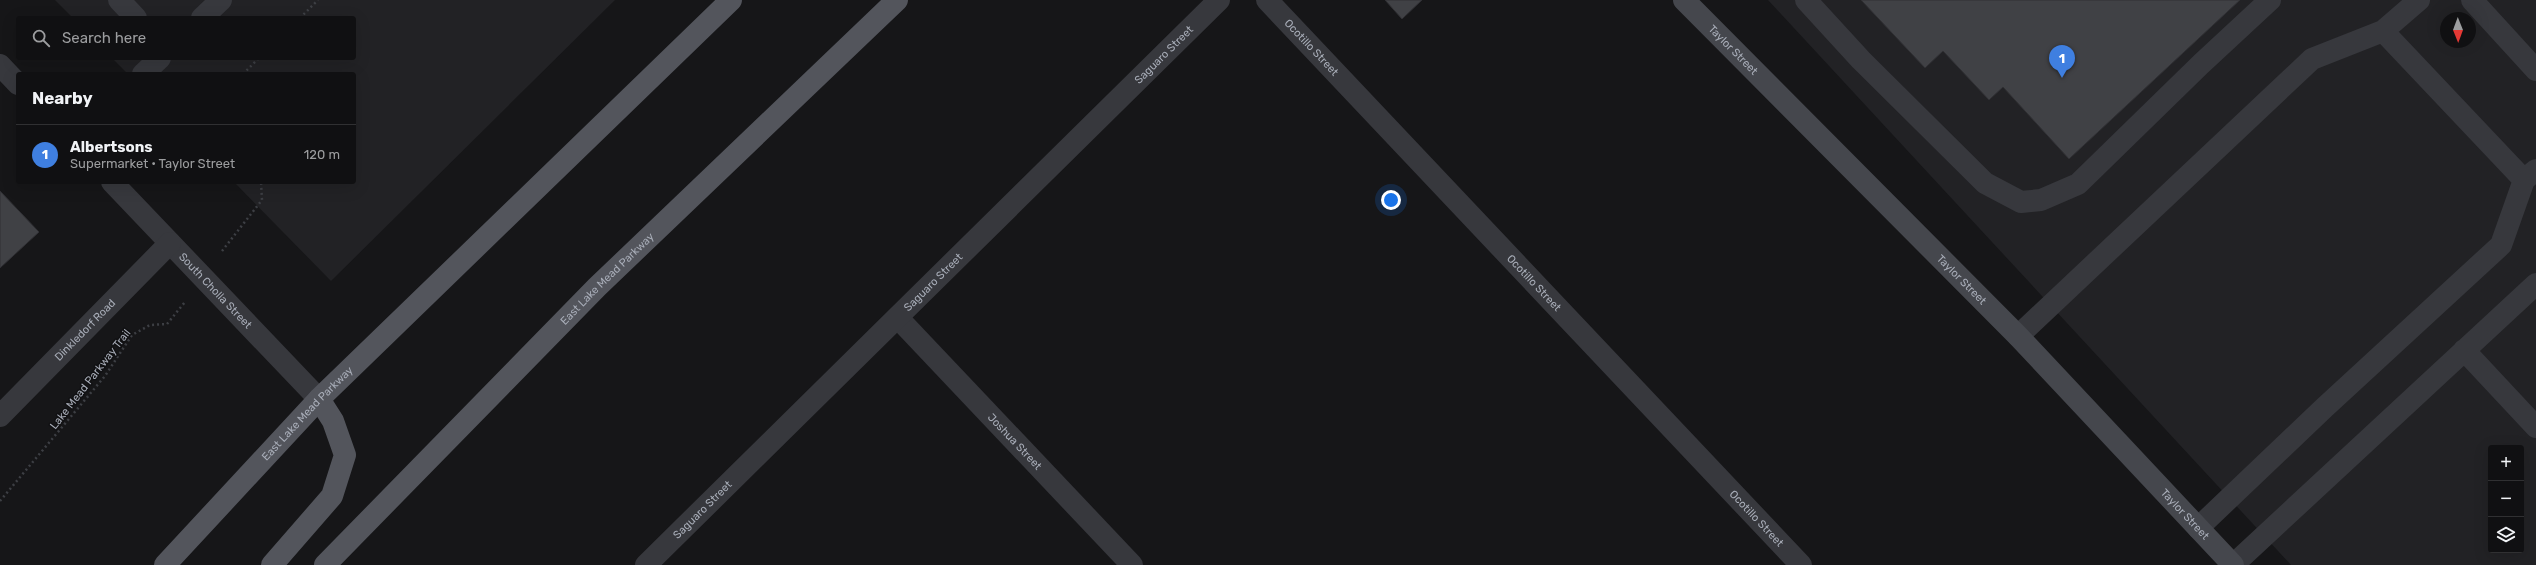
<!DOCTYPE html>
<html lang="en">
<head>
<meta charset="utf-8">
<style>
	body { margin:0; font-family:Rubik,sans-serif; background:#1e1e20; color:#f1f3f6 }
	.controls { position:absolute; right:12px; bottom:12px; display:grid; overflow:hidden; border-radius:4px; box-shadow:0 4px 16px #0002 }
	.controls button { width:36px; height:36px; display:grid; place-items:center; padding:0; border:0; border-bottom:1px solid #303032; background:#101012; color:#f1f3f6; font:20px sans-serif }
	.compass { position:absolute; left:2440px; top:12px; width:36px; height:36px; border-radius:50%; background:#101012; box-shadow:0 4px 16px #0002; rotate:179deg }
	.you { position:absolute; left:1391px; top:200px; width:14px; height:14px; margin:-10px; border:3px solid #fff; border-radius:50%; background:#1a73e8; box-shadow:0 0 0 6px #1a73e833 }
	.badge { display:grid; place-items:center; width:26px; height:26px; border-radius:50%; background:#0f766e; color:#fff; font-size:13px; font-weight:700 }
	.pin { position:absolute; translate:-50% -33px; filter:drop-shadow(0 1px 2px #0008) }
	.pin::after { content:''; position:absolute; top:21px; width:14px; height:12px; background:inherit; clip-path:polygon(0 0,100% 0,50% 100%) }
	.list { margin:0; padding:0; list-style:none }
	h2 { display:flex; justify-content:space-between; align-items:center; height:52px; margin:0; padding:0 16px; font-size:17px }
	h2 small { font-size:13px; font-weight:400; color:#9c9d9f }
	.list li { display:grid; grid-template-columns:26px 1fr auto; gap:12px; align-items:center; box-sizing:border-box; height:60px; padding:0 16px; border-top:1px solid #303032 }
	.list b { display:block; font-size:15px; white-space:nowrap }
	.list p { margin:0; font-size:13px; white-space:nowrap; color:#9c9d9f }
	.list em { font-size:13px; font-style:normal; color:#9c9d9f }
	.icon { flex:none; width:22px; height:22px; fill:none; stroke:currentColor; stroke-width:2; stroke-linecap:round; stroke-linejoin:round }
	.map { position:relative; flex:none; width:2536px; height:565px; overflow:hidden }
	.search { position:absolute; background:#101012; box-shadow:0 4px 16px #0002; left:16px; top:16px; width:340px; height:44px; display:flex; align-items:center; gap:10px; box-sizing:border-box; padding:0 14px; border-radius:4px; color:#9c9d9f; font-size:15px }
	.panel { position:absolute; background:#101012; box-shadow:0 4px 16px #0002; left:16px; top:72px; width:340px; height:112px; border-radius:4px }
	.map>svg:first-child { display:block }
</style>
</head>
<body>
<div class="map">
<svg width="2536" height="565" viewBox="0 0 2536 565">
	<rect width="100%" height="100%" fill="#161618"/>
	<!-- built -->
	<path fill="#222225" fill-rule="evenodd" d="M55 0H615L331 281 234 182H354V74H128L112 58H354V18H73Z
		M1768 0H2536V565H2291ZM2446 18H2470V42H2446ZM2491 448H2521V550H2491Z"/>
	<!-- building -->
	<path fill="#404145" stroke="#303034" d="M1385 0H1422L1402 19Z
		M1861 0H2240L2069 159 2003 87 1989 100 1943 51 1925 68Z
		M0 191 39 232 0 268Z"/>
	<g fill="none" stroke-linecap="round" stroke-linejoin="round">
		<!-- path -->
		<path stroke="#3d3f44" stroke-width="2.5" stroke-dasharray="2 3" stroke-linecap="butt" d="M300 18 318 0
			M243 74 259 58
			M222 251 262 200 261 182
			M0 501 105 376 132 335 150 325 167 324 185 302"/>
		<!-- lane -->
		<path stroke="#37383d" stroke-width="22" d="M119 0 136 18
			M1806 0 1861 60 1985 183 2021 202 2041 200 2078 184 2201 64 2270 0
			M2472 0 2536 70
			M202 18 221 0
			M2383 31 2524 180
			M143 74 160 58
			M2018 336 2312 59 2383 31 2419 0
			M2464 350 2536 427
			M2198 528 2324 408 2501 245 2524 180 2536 170
			M2233 565 2536 284"/>
		<!-- street -->
		<g stroke="#37383d" stroke-width="22">
			<path id="s1" d="M1267 0 1801 565"/>
			<path d="M0 65 18 84"/>
			<path id="s2" d="M112 182 319 399"/>
			<path id="s3" d="M898 318 1132 565"/>
			<path id="s4" d="M0 416 170 243"/>
			<path id="s5" d="M646 565 1219 0"/>
		</g>
		<!-- secondary -->
		<path stroke="#45474d" stroke-width="22" id="s6" d="M1684 0 2018 336 2233 565"/>
		<!-- primary -->
		<g stroke="#53555c" stroke-width="22">
			<path id="s7" d="M165 565 319 399 731 0"/>
			<path d="M272 565 332 496 345 455 333 421 319 399"/>
			<path id="s8" d="M325 565 597 287 897 0"/>
		</g>
	</g>
	<g text-anchor="middle" stroke-width="3" stroke-linejoin="round" paint-order="stroke">
		<!-- street labels -->
		<g font-size="11" fill="#a8adb8" stroke="#111113">
			<text dy="4" stroke="none"><textPath href="#s1" startOffset="65">Ocotillo Street</textPath></text>
			<text dy="4" stroke="none"><textPath href="#s6" startOffset="70">Taylor Street</textPath></text>
			<text dy="4" stroke="none"><textPath href="#s5" startOffset="727">Saguaro Street</textPath></text>
			<text dy="4" stroke="none"><textPath href="#s8" startOffset="402">East Lake Mead Parkway</textPath></text>
			<text dy="4" stroke="none"><textPath href="#s6" startOffset="394">Taylor Street</textPath></text>
			<text dy="4" stroke="none"><textPath href="#s1" startOffset="389">Ocotillo Street</textPath></text>
			<text dy="4" stroke="none"><textPath href="#s5" startOffset="403">Saguaro Street</textPath></text>
			<text dy="4" stroke="none"><textPath href="#s2" startOffset="150">South Cholla Street</textPath></text>
			<text dy="4" stroke="none"><textPath href="#s4" startOffset="121">Dinkledorf Road</textPath></text>
			<text transform="translate(90 379) rotate(-52)" y="4">Lake Mead Parkway Trail</text>
			<text dy="4" stroke="none"><textPath href="#s7" startOffset="208">East Lake Mead Parkway</textPath></text>
			<text dy="4" stroke="none"><textPath href="#s3" startOffset="170">Joshua Street</textPath></text>
			<text dy="4" stroke="none"><textPath href="#s5" startOffset="79">Saguaro Street</textPath></text>
			<text dy="4" stroke="none"><textPath href="#s6" startOffset="718">Taylor Street</textPath></text>
			<text dy="4" stroke="none"><textPath href="#s1" startOffset="713">Ocotillo Street</textPath></text>
		</g>
	</g>
</svg>
<div class="controls">
<button>+</button>
<button>−</button>
<button><svg class="icon" aria-label="layers" viewBox="0 0 24 24"><path d="M12 4l9 5-9 5-9-5zM3 14l9 5 9-5"/></svg></button>
</div>
<svg class="compass" viewBox="-18 -18 36 36"><path d="M0-13l5 13h-10z" fill="#e53935"/><path d="M0 13l5-13h-10z" fill="#9c9d9f"/></svg>
<div class="you"></div>
<div class="pin badge" style="left:2062px;top:78px;background:#3f7fe0">1</div>
<div class="search"><svg class="icon" aria-label="search" viewBox="0 0 24 24"><circle cx="10" cy="10" r="6"/><path d="M15 15l6 6"/></svg>Search here</div>
<section class="panel">
<h2>Nearby<small></small></h2>
<ul class="list">
<li><span class="badge" style="background:#3f7fe0">1</span><div><b>Albertsons</b><p>Supermarket · Taylor Street</p></div><em>120 m</em></li>
</ul>
</section>
</div>
</body>
</html>
